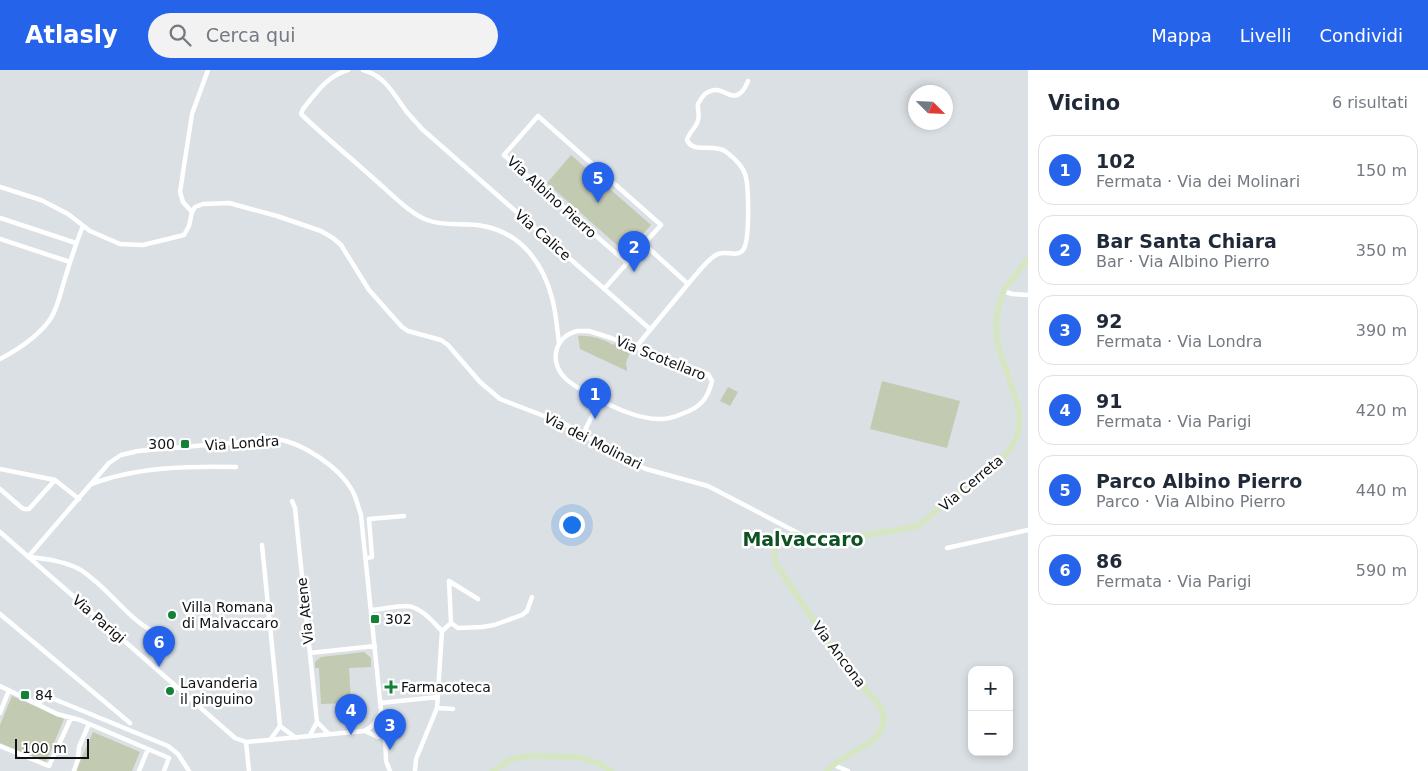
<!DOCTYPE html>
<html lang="it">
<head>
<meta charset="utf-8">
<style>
	body { margin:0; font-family:"DejaVu Sans",sans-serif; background:#f2f2f3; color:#1f2937 }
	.controls { position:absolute; right:15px; bottom:15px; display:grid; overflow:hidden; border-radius:10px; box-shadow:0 2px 8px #0003 }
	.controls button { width:45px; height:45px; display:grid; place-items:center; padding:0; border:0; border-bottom:1px solid #e0e1e3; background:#fff; color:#1f2937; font:25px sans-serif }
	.compass { position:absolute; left:908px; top:15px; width:45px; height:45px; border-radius:50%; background:#fff; box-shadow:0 2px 8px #0003; rotate:114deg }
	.scale { position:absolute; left:15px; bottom:12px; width:74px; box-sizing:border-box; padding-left:5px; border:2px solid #0f1113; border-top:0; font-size:14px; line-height:18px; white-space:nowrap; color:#0f1113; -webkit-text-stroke:4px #fff; paint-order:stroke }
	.you { position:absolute; left:571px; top:454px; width:18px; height:18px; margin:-12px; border:4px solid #fff; border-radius:50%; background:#1a73e8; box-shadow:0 0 0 8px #1a73e833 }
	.badge { display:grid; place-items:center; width:32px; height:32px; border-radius:50%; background:#2563eb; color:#fff; font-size:16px; font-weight:700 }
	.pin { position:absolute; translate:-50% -41px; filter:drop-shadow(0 1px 2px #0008) }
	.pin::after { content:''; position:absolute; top:26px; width:18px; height:15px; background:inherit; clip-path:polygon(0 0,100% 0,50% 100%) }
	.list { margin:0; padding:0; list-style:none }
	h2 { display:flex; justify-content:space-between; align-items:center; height:65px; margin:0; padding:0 20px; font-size:21px }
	h2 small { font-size:16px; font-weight:400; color:#747a83 }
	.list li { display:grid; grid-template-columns:32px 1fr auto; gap:15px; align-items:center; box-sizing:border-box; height:70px; margin:0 10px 10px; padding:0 10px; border:1px solid #e0e1e3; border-radius:15px }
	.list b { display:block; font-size:19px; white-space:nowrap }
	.list p { margin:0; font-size:16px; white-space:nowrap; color:#747a83 }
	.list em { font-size:16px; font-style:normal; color:#747a83 }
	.icon { flex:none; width:28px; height:28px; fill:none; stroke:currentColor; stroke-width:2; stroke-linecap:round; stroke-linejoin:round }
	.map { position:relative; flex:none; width:1028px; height:701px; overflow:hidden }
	header { display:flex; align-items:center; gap:30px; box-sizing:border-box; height:70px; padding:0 25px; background:#2563eb; color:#fff }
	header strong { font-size:24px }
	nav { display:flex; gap:28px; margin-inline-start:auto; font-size:18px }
	.search { width:350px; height:45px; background:#f2f2f3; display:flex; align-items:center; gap:12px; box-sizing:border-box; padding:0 18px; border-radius:28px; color:#747a83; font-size:19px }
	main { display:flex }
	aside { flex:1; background:#fff }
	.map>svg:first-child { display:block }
</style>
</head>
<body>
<header>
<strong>Atlasly</strong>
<div class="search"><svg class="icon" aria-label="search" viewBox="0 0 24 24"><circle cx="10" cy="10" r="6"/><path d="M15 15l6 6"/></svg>Cerca qui</div>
<nav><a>Mappa</a><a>Livelli</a><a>Condividi</a></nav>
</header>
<main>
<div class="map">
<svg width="1028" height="701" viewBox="0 0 1028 701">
	<rect width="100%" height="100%" fill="#dae0e4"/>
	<!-- green -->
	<path fill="#c3cab2" d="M571 85 651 155 626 183 547 113Z
		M578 266C590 265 604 269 613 275L614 274 631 280 626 293 627 301 580 279Z
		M882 311 960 331 947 378 870 359Z
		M728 317 738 322 730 336 720 331Z
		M364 582 371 588V597L349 598 351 633 321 634 319 598H315V592L321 587Z
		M12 626 64 649 46 692 0 673V655Z
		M93 662 140 682 132 701H76Z"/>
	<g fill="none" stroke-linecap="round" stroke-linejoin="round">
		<!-- street -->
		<path stroke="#fff" stroke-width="4.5" d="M348 0C327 6 316 23 303 39L301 44 302 45C325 67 350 87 373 108 388 121 409 143 427 150 445 157 465 152 483 156 521 163 543 193 552 228 556 242 557 258 559 273
			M363 0C385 6 393 23 406 41 411 47 417 53 422 59L650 259
			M538 46 661 155 627 193 504 85Z
			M0 117 41 130 68 144 90 161 120 174 143 175 184 165 189 156 192 142 195 137 203 134 229 133 277 146 321 161 333 168 341 175 369 220 402 257 408 261 441 270 448 275 480 312 500 329 565 354 632 393 646 399 708 416 800 464
			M192 142 183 132 180 122 192 44 208 0
			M0 148 76 173
			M0 169 70 192
			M688 214C695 206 709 187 718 184 726 180 737 188 743 180 750 172 749 115 745 104 742 95 733 87 725 81 712 73 693 84 687 70 689 62 697 57 698 50 700 45 697 39 698 34 700 30 702 27 705 24 721 12 728 31 739 24 743 22 746 16 748 11
			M604 219 627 193
			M1003 221 1012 224 1028 225
			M577 261H589L611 268 708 304 712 311C708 328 701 337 684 343 677 346 669 349 662 349 638 350 611 336 590 325 582 320 572 315 565 308 549 292 554 267 577 261Z
			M636 277 688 214 644 174
			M0 289C19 279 39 266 51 248 57 238 60 226 63 215 69 195 75 175 83 156
			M583 364 600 330
			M0 399 55 410 79 429
			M92 414C135 397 189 396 236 397
			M0 419 22 438 24 439H29L55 410
			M292 431 295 438 317 652
			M0 462 235 668 246 672 364 661C373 657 378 651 381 641
			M262 475 280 656
			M947 478 1028 460
			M28 487 109 393 121 385 138 381 277 369C303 373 339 397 352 420 356 427 358 436 361 445L381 640 385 661 386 691 390 701
			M29 487C46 489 64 491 79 499 85 502 90 507 95 511 117 529 134 555 161 565
			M366 488 372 487 369 449 404 446
			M371 540C383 539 395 536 407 536 421 537 433 552 442 561
			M0 544 130 653
			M451 553 458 558 482 557 494 555 522 545 527 541 532 527
			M442 561 451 553 449 511 478 529
			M310 583 375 576
			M0 616 57 644 80 650 169 688 164 701
			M380 633 438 627
			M38 634C43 629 46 627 54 629L168 676 178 684 189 701
			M437 638 453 639
			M0 643 9 620
			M317 652 328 663
			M280 656 296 668
			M365 661 378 667 382 665 385 661
			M310 665 317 652
			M270 670 280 656
			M246 672 249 701
			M0 676 49 696 71 648
			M834 695 848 701
			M74 701 78 689 79 677 89 654
			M139 701 148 679
			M415 701 416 689 437 638 442 561"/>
		<!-- secondary -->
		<path stroke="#d6e6c3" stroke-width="6" d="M493 701 512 689 529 686 578 687 600 694 611 701
			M827 701 837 692 875 669 882 658 884 646 880 636 838 587 776 494C773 484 772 472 783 467 796 460 814 471 829 472 842 473 854 468 867 465 882 462 897 460 913 457L919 455 1005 385 1009 381 1016 369 1019 355V339L997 272 996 249 1000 230 1005 218 1028 189"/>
	</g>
	<!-- markers -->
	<g fill="#138137" stroke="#fff" stroke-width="2">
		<rect x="180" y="369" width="10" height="10" rx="2.5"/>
		<circle cx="172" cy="545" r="5"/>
		<rect x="370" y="544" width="10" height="10" rx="2.5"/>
		<path d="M388.5 609.5h5v5h5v5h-5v5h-5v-5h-5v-5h5z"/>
		<circle cx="170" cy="621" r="5"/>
		<rect x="20" y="620" width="10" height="10" rx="2.5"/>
	</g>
	<g text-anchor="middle" stroke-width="5" stroke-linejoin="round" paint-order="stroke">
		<!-- street labels -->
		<g font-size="14" fill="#0f1113" stroke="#fff">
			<text transform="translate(552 127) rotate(42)" y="5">Via Albino Pierro</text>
			<text transform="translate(543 165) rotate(41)" y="5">Via Calice</text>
			<text transform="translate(661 288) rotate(22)" y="5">Via Scotellaro</text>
			<text transform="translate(593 371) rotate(27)" y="5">Via dei Molinari</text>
			<text transform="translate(242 373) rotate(-4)" y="5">Via Londra</text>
			<text transform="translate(971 413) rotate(-40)" y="5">Via Cerreta</text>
			<text transform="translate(305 541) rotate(-96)" y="5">Via Atene</text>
			<text transform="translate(99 549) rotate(41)" y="5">Via Parigi</text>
			<text transform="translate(839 584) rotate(53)" y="5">Via Ancona</text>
		</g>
		<!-- poi labels -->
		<g font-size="14" fill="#0f1113" stroke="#fff" text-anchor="start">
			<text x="175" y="379" text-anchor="end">300</text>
			<text x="182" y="542">Villa Romana<tspan x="182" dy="16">di Malvaccaro</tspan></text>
			<text x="385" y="554">302</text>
			<text x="180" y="618">Lavanderia<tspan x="180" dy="16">il pinguino</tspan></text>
			<text x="401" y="622">Farmacoteca</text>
			<text x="35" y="630">84</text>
		</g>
		<!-- district labels -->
		<g font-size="19" font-weight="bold" fill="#0e5122" stroke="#fff">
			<text x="803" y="476">Malvaccaro</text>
		</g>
	</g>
</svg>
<div class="controls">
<button>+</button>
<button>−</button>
</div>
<svg class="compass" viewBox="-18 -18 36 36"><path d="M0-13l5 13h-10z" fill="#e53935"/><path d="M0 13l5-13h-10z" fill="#747a83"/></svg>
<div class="scale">100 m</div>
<div class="you"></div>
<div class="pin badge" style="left:595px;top:349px">1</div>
<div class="pin badge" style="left:634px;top:202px">2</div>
<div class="pin badge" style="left:390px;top:680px">3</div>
<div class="pin badge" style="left:351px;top:665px">4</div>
<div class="pin badge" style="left:598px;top:133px">5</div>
<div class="pin badge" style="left:159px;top:597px">6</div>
</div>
<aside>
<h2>Vicino<small>6 risultati</small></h2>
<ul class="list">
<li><span class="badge">1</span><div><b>102</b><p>Fermata · Via dei Molinari</p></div><em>150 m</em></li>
<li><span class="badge">2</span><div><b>Bar Santa Chiara</b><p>Bar · Via Albino Pierro</p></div><em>350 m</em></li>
<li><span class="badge">3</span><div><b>92</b><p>Fermata · Via Londra</p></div><em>390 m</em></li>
<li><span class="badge">4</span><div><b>91</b><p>Fermata · Via Parigi</p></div><em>420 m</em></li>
<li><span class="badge">5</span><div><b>Parco Albino Pierro</b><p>Parco · Via Albino Pierro</p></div><em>440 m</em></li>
<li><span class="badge">6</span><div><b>86</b><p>Fermata · Via Parigi</p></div><em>590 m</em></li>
</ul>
</aside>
</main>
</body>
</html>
